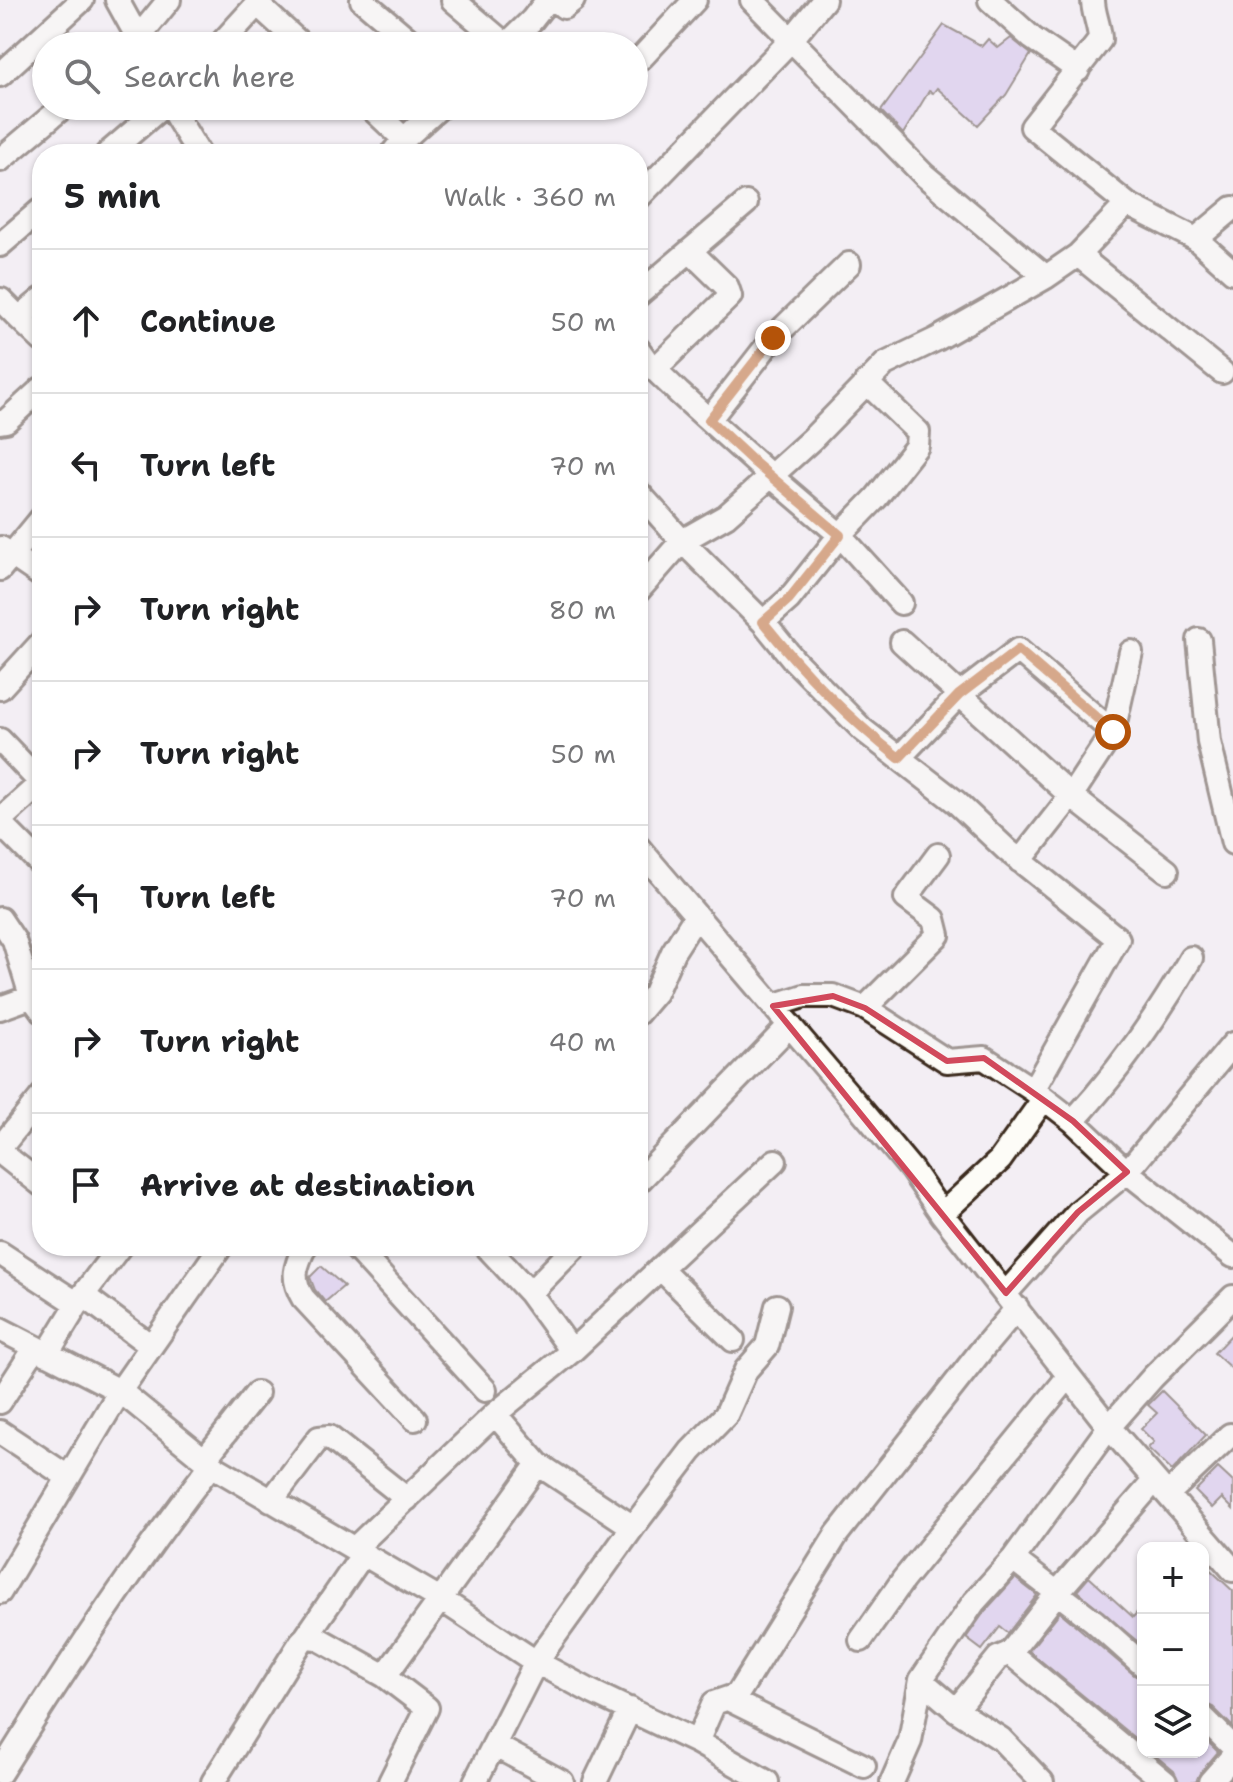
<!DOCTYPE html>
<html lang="en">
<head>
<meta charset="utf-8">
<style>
	body { margin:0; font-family:"Shantell Sans",sans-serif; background:#f2f2f2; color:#202124 }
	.controls { position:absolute; right:24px; bottom:24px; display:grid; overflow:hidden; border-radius:16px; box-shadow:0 2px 6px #0004 }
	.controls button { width:72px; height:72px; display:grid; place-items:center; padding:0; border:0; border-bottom:2px solid #e0e0e0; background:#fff; color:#202124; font:40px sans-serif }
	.stop { position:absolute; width:24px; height:24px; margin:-18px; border:6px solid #b45309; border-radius:50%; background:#fff }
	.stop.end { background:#b45309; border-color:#fff; box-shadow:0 2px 8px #0008 }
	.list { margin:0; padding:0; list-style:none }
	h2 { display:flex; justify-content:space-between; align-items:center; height:104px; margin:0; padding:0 32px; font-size:34px }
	h2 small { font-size:26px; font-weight:400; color:#757577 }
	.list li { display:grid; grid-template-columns:52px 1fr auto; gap:24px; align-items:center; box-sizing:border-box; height:144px; padding:0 32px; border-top:2px solid #e0e0e0 }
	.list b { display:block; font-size:30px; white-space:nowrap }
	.list em { font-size:26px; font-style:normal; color:#757577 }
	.icon { flex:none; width:44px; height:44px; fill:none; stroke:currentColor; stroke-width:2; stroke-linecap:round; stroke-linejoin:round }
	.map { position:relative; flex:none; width:1233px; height:1782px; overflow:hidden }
	.search { position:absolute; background:#fff; box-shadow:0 2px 6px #0004; left:32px; top:32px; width:616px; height:88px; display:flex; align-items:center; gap:20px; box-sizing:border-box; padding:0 28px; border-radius:44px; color:#757577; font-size:30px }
	.panel { position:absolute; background:#fff; box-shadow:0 2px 6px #0004; left:32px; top:144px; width:616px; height:1112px; border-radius:32px }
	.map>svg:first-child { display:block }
</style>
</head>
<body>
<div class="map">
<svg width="1233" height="1782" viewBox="0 0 1233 1782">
	<rect width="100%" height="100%" fill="#f3eef4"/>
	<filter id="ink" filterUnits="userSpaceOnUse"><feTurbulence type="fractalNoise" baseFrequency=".0125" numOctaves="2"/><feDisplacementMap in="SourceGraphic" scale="16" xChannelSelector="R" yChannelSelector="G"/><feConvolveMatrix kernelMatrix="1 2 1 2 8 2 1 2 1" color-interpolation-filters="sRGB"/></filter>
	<g filter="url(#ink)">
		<!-- building -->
		<path fill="#cdb8e8" stroke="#3b2a1e" stroke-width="2" d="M944 25 982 46 988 39 998 48 1011 38 1031 54 1006 95 978 125 937 88 933 93 929 91 903 134 881 111Z
			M321 1266 344 1286 325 1302 315 1290 310 1277Z
			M1233 1333V1370L1214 1353Z
			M1162 1391 1206 1435 1172 1471 1148 1448 1154 1442 1141 1429 1157 1413 1148 1405Z
			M1218 1468 1233 1482V1509L1222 1498 1212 1508 1195 1491Z
			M1203 1563 1233 1591V1727L1213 1707 1203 1703Z
			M1089 1577 1133 1617 1143 1606V1646L1077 1591Z
			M1015 1578 1037 1595 1008 1633 1000 1627 982 1650 966 1638 985 1611Z
			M1060 1612 1134 1675 1143 1679V1745L1029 1651Z
			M1203 1737 1218 1752 1200 1773 1196 1782H1179L1174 1771 1151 1752H1203Z"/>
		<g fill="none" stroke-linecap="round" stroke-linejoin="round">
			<defs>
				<path id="minor" d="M117 0 138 38 139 46
					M362 0 416 46
					M453 0 506 45
					M752 0 924 175 1046 277
					M990 0 1032 38 1078 70
					M257 4 303 46
					M138 38 169 0
					M219 46 261 0
					M505 46 532 20 547 1 558 2 564 7 573 0
					M642 57 695 0
					M0 75 82 0
					M170 106 199 154
					M369 106 404 139
					M107 154 163 106
					M392 154 404 139 441 106
					M0 160 64 106
					M638 198 792 39 824 0
					M1127 204 1196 239 1233 208
					M1196 239 1233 272
					M0 245 42 209
					M1078 255 1222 372
					M638 295 746 203
					M1 300 19 318 42 299
					M19 318 42 340
					M638 349 648 363 679 393 771 476 812 439 885 364 937 339 1046 277 1078 255 1127 204 1032 127 1100 40C1100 26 1093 14 1093 0
					M655 369 730 296 727 287 690 251
					M709 420 773 338 849 264
					M0 422 6 421 41 389
					M638 492 682 541 763 622 794 660 863 730 956 802 1007 850 1118 939 1033 1090
					M1 548 42 576
					M0 569 42 518
					M638 591 682 541 726 516 771 476 840 535 901 603
					M763 622 789 599 840 535 876 498 917 446 918 432 866 382
					M1199 640 1209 742 1233 843
					M902 642 1071 796 1167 871
					M0 688 42 642
					M0 740 42 784
					M899 758 959 695 1018 650 1113 732
					M0 820 41 783
					M0 823 42 865
					M638 847 855 1102 911 1169 942 1214 1109 1427 1233 1570
					M1020 861 1071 796 1113 732 1131 652
					M0 919 14 940 31 996 42 1011
					M773 1006 804 996H833L865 1008 947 1061 984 1058 1033 1090 1073 1121 1127 1172 1233 1256
					M0 1008 42 993
					M865 1008 938 935 934 919 906 898 938 855
					M638 1013 655 993 673 952 696 916
					M1073 1121C1119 1071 1157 1017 1191 958
					M0 1148 42 1096
					M0 1152 42 1185
					M638 1182 790 1025
					M942 1214 1000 1160 1043 1100
					M120 1246 83 1295 151 1346
					M305 1246C295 1267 291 1278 303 1298L415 1419
					M354 1246 485 1390
					M0 1253 78 1304
					M661 1269 733 1340
					M530 1293 576 1246
					M1006 1293 1078 1212 1127 1172 1233 1044
					M0 1329 120 1391 211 1465 442 1600 536 1662 592 1692 697 1742 767 1782
					M572 1351 775 1161
					M47 1354 83 1295
					M0 1402 35 1348
					M0 1432 68 1477
					M205 1459 257 1393
					M538 1464 633 1527
					M1168 1494 1230 1435
					M271 1501 319 1438 329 1437 407 1499
					M354 1549 495 1414
					M1013 1559 1094 1621 1143 1665
					M0 1592 120 1391 221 1246
					M306 1637 363 1554
					M861 1640 903 1580 1069 1376
					M1010 1653 1056 1594 1155 1480
					M385 1676 427 1708 390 1782
					M921 1680 956 1710 1001 1739 1042 1782
					M730 1700 864 1766
					M956 1710 998 1658 1010 1653 1165 1782
					M1203 1717 1233 1747
					M697 1742 714 1703 737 1695 837 1534 984 1347 1017 1308
					M494 1745 562 1782
					M0 1773C66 1667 135 1563 211 1465
					M213 1782 301 1642 306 1637 317 1638 385 1676 538 1464 495 1414 572 1351 530 1293 486 1246
					M475 1782 536 1662 633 1527 691 1451 726 1415 746 1370 767 1346 777 1306
					M595 1782 630 1709
					M892 1782 910 1741 921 1680 974 1602 1013 1559 1109 1427 1153 1377 1233 1297
					M1210 1782 1233 1756"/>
			</defs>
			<!-- minor casing -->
			<use href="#minor" stroke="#3b2a1e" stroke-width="28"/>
			<!-- minor -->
			<use href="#minor" stroke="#fdfcf7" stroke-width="22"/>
		</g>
	</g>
	<g fill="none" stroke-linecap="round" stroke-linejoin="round" filter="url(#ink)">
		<!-- route -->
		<path stroke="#b45309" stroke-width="10" d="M773 338 709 420 755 463 840 535 789 599 763 622C803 672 848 718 899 758L959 695 1018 650 1113 732"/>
	</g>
	<!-- marked area -->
	<path d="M0 0H1233V1782H0ZM833 996 865 1008 947 1061 984 1058 1073 1121 1127 1172 1078 1212 1006 1293 773 1006Z" fill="#f3eef4" fill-opacity=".55" fill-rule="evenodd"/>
	<path fill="none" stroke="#d1495b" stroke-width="6" stroke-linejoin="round" d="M833 996 865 1008 947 1061 984 1058 1073 1121 1127 1172 1078 1212 1006 1293 773 1006Z"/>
</svg>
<div class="controls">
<button>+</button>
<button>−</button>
<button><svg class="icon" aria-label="layers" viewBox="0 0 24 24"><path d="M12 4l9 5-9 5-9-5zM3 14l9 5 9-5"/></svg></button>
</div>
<div class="stop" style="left:1113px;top:732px"></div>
<div class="stop end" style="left:773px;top:338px"></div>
<div class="search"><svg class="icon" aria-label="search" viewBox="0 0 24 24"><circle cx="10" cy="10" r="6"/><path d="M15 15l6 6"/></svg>Search here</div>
<section class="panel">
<h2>5 min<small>Walk · 360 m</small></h2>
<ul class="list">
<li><svg class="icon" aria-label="ahead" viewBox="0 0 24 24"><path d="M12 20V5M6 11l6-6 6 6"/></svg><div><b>Continue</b></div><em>50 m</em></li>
<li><svg class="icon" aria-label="left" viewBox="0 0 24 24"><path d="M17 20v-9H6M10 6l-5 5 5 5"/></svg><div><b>Turn left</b></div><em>70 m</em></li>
<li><svg class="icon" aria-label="right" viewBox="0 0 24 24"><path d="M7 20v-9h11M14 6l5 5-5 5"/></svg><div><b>Turn right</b></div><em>80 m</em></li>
<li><svg class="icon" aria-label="right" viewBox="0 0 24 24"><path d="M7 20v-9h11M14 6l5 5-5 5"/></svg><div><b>Turn right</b></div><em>50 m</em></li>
<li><svg class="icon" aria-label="left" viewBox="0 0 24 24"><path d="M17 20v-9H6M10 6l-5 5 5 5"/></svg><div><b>Turn left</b></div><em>70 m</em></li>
<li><svg class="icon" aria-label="right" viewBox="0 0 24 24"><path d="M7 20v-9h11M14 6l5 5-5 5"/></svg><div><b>Turn right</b></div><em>40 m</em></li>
<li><svg class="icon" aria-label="arrive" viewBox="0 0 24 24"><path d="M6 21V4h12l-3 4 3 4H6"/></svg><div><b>Arrive at destination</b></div></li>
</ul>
</section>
</div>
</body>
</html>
